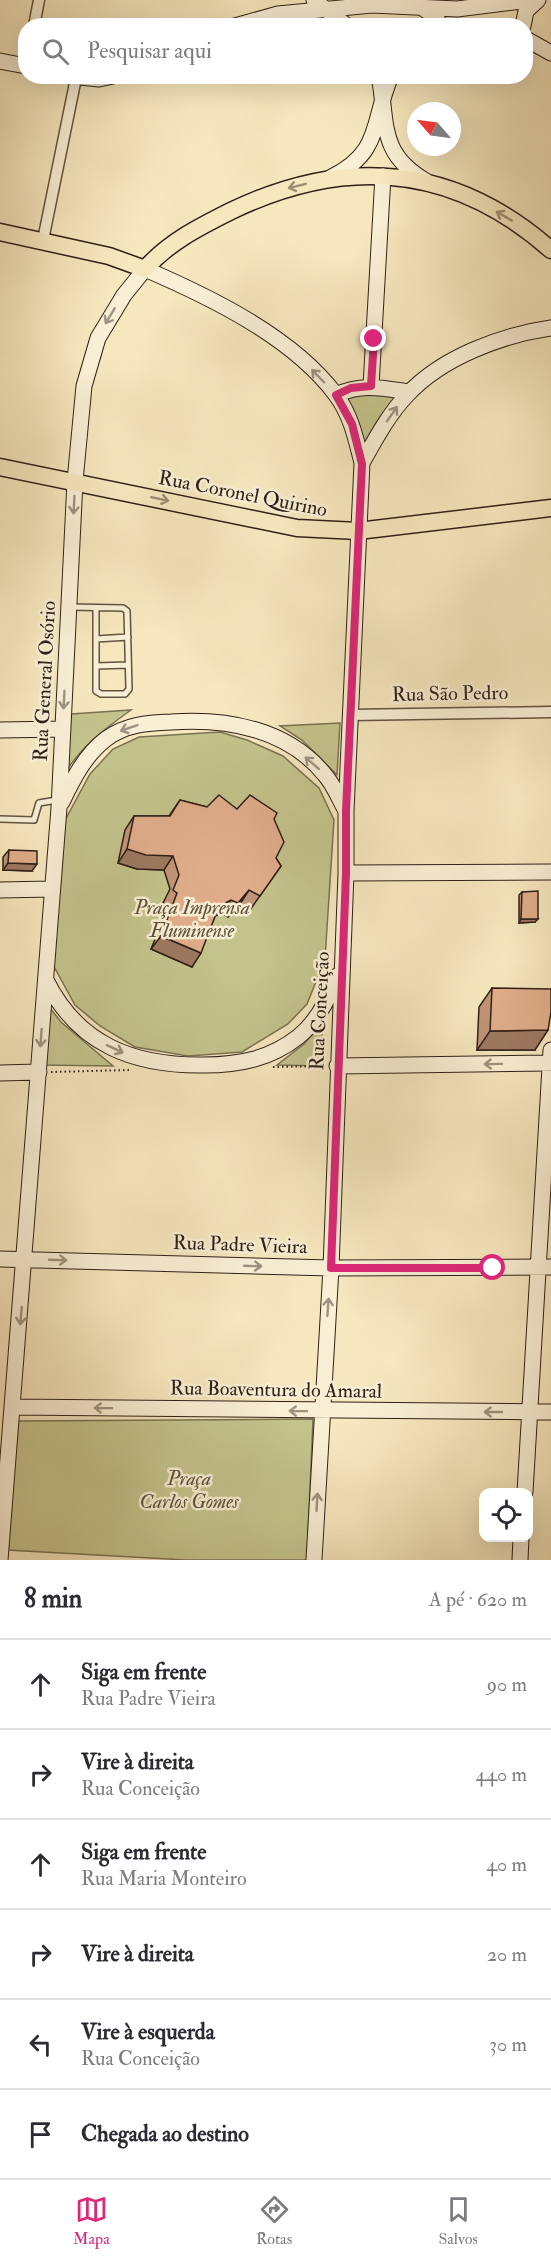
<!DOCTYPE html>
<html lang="pt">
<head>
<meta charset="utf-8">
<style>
	body { margin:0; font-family:"IM FELL Double Pica",serif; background:#f7f7f7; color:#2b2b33 }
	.controls { position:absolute; right:18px; bottom:18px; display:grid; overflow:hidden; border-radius:12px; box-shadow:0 6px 24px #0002 }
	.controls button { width:54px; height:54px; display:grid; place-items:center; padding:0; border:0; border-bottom:2px solid #e1e1e2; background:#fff; color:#2b2b33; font:30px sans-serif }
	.compass { position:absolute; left:407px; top:102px; width:54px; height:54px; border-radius:50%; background:#fff; box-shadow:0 6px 24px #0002; rotate:298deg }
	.stop { position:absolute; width:18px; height:18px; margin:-14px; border:4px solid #db2777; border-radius:50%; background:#fff }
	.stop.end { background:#db2777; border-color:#fff; box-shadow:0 2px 6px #0008 }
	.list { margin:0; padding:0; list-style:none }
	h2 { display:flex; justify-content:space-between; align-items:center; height:78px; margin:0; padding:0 24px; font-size:26px }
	h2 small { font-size:20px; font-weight:400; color:#7c7c81 }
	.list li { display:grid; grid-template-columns:39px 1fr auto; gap:18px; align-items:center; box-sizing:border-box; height:90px; padding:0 24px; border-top:2px solid #e1e1e2 }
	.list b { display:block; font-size:22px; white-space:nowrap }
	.list p { margin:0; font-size:20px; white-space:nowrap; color:#7c7c81 }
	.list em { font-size:20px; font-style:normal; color:#7c7c81 }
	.icon { flex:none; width:33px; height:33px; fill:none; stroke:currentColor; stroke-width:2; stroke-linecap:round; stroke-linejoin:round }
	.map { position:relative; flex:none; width:551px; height:1560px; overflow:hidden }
	.search { position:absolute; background:#fff; box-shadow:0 6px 24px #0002; left:18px; right:18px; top:18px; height:66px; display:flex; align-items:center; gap:15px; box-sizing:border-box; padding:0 21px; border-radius:24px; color:#7c7c81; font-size:22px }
	.sheet { height:618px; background:#fff }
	nav { display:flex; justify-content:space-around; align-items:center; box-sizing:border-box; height:84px; border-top:2px solid #e1e1e2; background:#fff; font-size:16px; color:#7c7c81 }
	nav a { display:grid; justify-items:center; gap:3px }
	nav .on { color:#db2777 }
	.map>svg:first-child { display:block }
</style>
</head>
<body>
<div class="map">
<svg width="551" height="1560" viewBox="0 0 551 1560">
	<rect width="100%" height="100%" fill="#f6e7be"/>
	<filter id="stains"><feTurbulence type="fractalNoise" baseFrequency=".00333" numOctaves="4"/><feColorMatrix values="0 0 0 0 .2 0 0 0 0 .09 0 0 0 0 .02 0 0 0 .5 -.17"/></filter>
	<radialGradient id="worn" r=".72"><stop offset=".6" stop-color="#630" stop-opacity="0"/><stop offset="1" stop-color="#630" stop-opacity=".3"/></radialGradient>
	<!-- green -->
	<path fill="#c4c38c" stroke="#7a7252" stroke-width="1.5" d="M370 393 396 397 364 445 359 423 345 398Z
		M131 710C103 730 79 748 62 778L71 714Z
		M340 723 337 775 302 740 280 726Z
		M220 732 247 740 283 756 319 788 334 820 325 959 307 1004 288 1024 242 1052 188 1056 135 1047 100 1026 75 1005 52 963 63 824 90 774 113 749 139 737Z
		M46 1003 61 1022 113 1066 39 1065Z
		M323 1022 320 1066 277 1065 304 1044Z
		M313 1419 307 1560H186L7 1550 18 1421Z"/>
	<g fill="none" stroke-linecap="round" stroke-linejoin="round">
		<defs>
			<path id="lane" d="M69 607 123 608 127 611 129 689 125 694H101L96 691V609
				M96 639 128 637
				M96 666 128 665
				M0 819 34 820 39 803 57 800"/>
			<path id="street" d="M34 26 39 0
				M43 240 76 78
				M350 715 551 712"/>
			<path id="secondary" d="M314 0 347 26
				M424 9 437 18 439 26
				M235 26 278 14 372 5 457 9 530 0
				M523 26 526 11 538 0
				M526 39 551 53
				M0 61 26 66
				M71 76 99 79 113 76
				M379 76C388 123 378 153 426 181
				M330 178C383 152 371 122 391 76
				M371 386 383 176
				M336 395C362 383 382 388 409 392
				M362 463C375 440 388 415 407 395 442 357 502 335 551 328
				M0 730 63 729
				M62 802C73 779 85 755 106 739 126 724 148 723 171 722 227 718 288 729 325 775 334 785 339 799 346 811
				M346 873 551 872
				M0 890 52 889
				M46 980C78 1045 134 1066 204 1065 239 1065 270 1059 298 1037 317 1022 329 998 337 976
				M337 1066 551 1063
				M0 1073 39 1072
				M0 1259 331 1268 551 1267
				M12 1407 551 1412
				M525 1492 551 1050
				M0 1560 59 808 75 481 84 386 98 338 124 295 145 269C210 297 293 337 336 395 351 415 356 439 362 463L346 811V873L331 1268 314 1560
				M520 1560 521 1538"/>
			<path id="primary" d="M0 232 109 256 145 269C169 242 199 227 231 211 345 156 454 164 551 250
				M0 467 297 528 358 531 551 508"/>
		</defs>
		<!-- lane casing -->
		<use href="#lane" stroke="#615241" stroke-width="8"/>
		<!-- street casing -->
		<use href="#street" stroke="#615241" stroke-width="13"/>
		<!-- secondary casing -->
		<use href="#secondary" stroke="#2f2017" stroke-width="17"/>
		<!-- primary casing -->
		<use href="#primary" stroke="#2f2017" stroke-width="19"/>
		<!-- path -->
		<path stroke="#2f2017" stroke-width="2" stroke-dasharray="1.5 3" stroke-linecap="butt" d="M273 1067 324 1066
			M51 1072 129 1070"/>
		<!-- lane -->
		<use href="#lane" stroke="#f9efd5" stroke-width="5"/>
		<!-- street -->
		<use href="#street" stroke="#f9efd5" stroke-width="10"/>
		<!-- secondary -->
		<use href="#secondary" stroke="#f9efd5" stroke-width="15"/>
		<!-- primary -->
		<use href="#primary" stroke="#f6e7be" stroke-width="16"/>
	</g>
	<!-- wall -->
	<path fill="#c19577" stroke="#2f2017" stroke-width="1.5" d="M180 800 207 807 237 809 274 819 276 858 281 866 250 910 240 904 228 917 221 913 215 916 192 967 151 949 168 907 163 903 170 889 164 870 137 869 118 863 125 830 134 816H169Z
		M9 850 32 871 3 870V857Z
		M522 892 535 922 519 923V895Z
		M492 988 535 1050H477L479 1007Z"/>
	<!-- shaded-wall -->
	<path fill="#9d7961" stroke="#2f2017" stroke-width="1.5" d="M127 849 173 856 164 870 137 869 118 863Z
		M8 863 37 864 32 871 3 870Z
		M249 890 240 904 228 917 238 903Z
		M231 900 221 913 209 919 219 906Z
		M521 919H538L535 922 519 923Z
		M161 936 201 953 192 967 151 949Z
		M548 1030 535 1050H477L490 1031Z"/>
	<!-- building -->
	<path fill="#e0ad8a" stroke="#2f2017" stroke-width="1.5" d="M219 795 237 809 250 795 277 813 274 819 284 842 276 858 281 866 260 896 249 890 238 903 231 900 219 906 201 953 161 936 177 893 173 890 179 875 173 856 146 855 127 849 134 816H170L180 800 207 807Z
		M9 850 37 851V864L8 863Z
		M538 891V919H521L522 892Z
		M492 988 551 989V1012L548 1030 490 1031Z"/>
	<!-- one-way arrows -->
	<defs><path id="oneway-shaft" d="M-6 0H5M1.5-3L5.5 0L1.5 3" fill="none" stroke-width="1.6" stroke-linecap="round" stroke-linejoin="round" transform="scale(1.5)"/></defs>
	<g stroke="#9c8d73">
		<use href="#oneway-shaft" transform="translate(297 186) rotate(166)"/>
		<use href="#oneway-shaft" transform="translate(504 216) rotate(-150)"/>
		<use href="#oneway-shaft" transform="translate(160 499) rotate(12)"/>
	</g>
	<g stroke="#9e9280">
		<use href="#oneway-shaft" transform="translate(110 316) rotate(121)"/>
		<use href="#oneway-shaft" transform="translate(318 376) rotate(-134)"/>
		<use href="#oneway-shaft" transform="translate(392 414) rotate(-55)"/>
		<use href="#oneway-shaft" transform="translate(74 505) rotate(93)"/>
		<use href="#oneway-shaft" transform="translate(64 700) rotate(93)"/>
		<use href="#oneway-shaft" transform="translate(129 728) rotate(161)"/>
		<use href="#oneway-shaft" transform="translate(312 763) rotate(-139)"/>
		<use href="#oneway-shaft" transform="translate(41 1038) rotate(94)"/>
		<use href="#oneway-shaft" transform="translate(115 1049) rotate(25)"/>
		<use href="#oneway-shaft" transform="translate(493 1064) rotate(179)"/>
		<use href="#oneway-shaft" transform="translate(58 1260) rotate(2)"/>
		<use href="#oneway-shaft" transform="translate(253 1266) rotate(2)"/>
		<use href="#oneway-shaft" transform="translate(328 1307) rotate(-86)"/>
		<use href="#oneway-shaft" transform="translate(21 1316) rotate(95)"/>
		<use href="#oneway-shaft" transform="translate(103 1408) rotate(-179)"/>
		<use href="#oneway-shaft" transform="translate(298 1411) rotate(-179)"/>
		<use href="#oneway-shaft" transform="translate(493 1412) rotate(-180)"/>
		<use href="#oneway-shaft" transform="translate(317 1502) rotate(-87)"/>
	</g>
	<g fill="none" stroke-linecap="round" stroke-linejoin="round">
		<!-- route -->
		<path stroke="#db2777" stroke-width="8" d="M374 339 371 386 351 388 336 395 352 424 362 464 346 811V873L331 1268H493"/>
	</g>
	<g text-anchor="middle" stroke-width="5" stroke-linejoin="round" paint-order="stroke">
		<!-- street labels -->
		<g font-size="20" fill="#2f2017" stroke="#f9efd5">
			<text transform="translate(243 493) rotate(11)" y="7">Rua Coronel Quirino</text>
			<text transform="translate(44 681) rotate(-87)" y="7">Rua General Osório</text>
			<text transform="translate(450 693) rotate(-1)" y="7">Rua São Pedro</text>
			<text transform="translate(319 1011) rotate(-87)" y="7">Rua Conceição</text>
			<text transform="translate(240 1244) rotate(2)" y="7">Rua Padre Vieira</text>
			<text transform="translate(276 1389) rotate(1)" y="7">Rua Boaventura do Amaral</text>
		</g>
		<!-- park labels -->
		<g font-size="20" font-style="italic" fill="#5c513a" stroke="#f9efd5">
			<text x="192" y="914">Praça Imprensa<tspan x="192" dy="23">Fluminense</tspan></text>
			<text x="189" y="1485">Praça<tspan x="189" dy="23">Carlos Gomes</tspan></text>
		</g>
	</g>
	<rect width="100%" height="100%" filter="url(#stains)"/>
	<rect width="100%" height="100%" fill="url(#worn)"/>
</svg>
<div class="controls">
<button><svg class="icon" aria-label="locate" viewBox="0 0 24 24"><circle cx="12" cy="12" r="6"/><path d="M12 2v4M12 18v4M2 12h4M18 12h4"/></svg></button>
</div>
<svg class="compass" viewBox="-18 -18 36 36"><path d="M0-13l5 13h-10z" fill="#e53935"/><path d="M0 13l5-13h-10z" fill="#7c7c81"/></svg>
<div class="stop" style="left:493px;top:1268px"></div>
<div class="stop end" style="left:374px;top:339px"></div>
<div class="search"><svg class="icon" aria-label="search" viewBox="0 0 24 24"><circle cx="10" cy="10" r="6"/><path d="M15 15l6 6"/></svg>Pesquisar aqui</div>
</div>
<section class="sheet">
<h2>8 min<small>A pé · 620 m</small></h2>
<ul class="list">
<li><svg class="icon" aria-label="ahead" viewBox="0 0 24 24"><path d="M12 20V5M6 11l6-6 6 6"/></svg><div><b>Siga em frente</b><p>Rua Padre Vieira</p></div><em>90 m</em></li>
<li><svg class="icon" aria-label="right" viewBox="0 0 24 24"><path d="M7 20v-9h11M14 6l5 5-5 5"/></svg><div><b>Vire à direita</b><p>Rua Conceição</p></div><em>440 m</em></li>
<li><svg class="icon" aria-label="ahead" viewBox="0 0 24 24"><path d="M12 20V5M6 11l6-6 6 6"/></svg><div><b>Siga em frente</b><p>Rua Maria Monteiro</p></div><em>40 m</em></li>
<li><svg class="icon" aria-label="right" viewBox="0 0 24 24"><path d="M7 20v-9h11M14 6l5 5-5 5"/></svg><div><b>Vire à direita</b></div><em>20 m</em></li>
<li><svg class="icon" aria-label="left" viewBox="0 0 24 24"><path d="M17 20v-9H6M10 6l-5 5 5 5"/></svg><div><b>Vire à esquerda</b><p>Rua Conceição</p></div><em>30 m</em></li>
<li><svg class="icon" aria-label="arrive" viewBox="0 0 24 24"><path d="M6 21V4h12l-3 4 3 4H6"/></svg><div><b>Chegada ao destino</b></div></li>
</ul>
</section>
<nav>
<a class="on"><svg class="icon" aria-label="map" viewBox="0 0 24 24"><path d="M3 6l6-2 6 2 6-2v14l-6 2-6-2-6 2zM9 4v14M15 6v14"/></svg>Mapa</a>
<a><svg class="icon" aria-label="directions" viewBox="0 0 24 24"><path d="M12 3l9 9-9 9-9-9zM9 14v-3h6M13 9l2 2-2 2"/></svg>Rotas</a>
<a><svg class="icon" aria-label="saved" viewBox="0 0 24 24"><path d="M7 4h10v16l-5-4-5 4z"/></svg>Salvos</a>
</nav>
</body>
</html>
